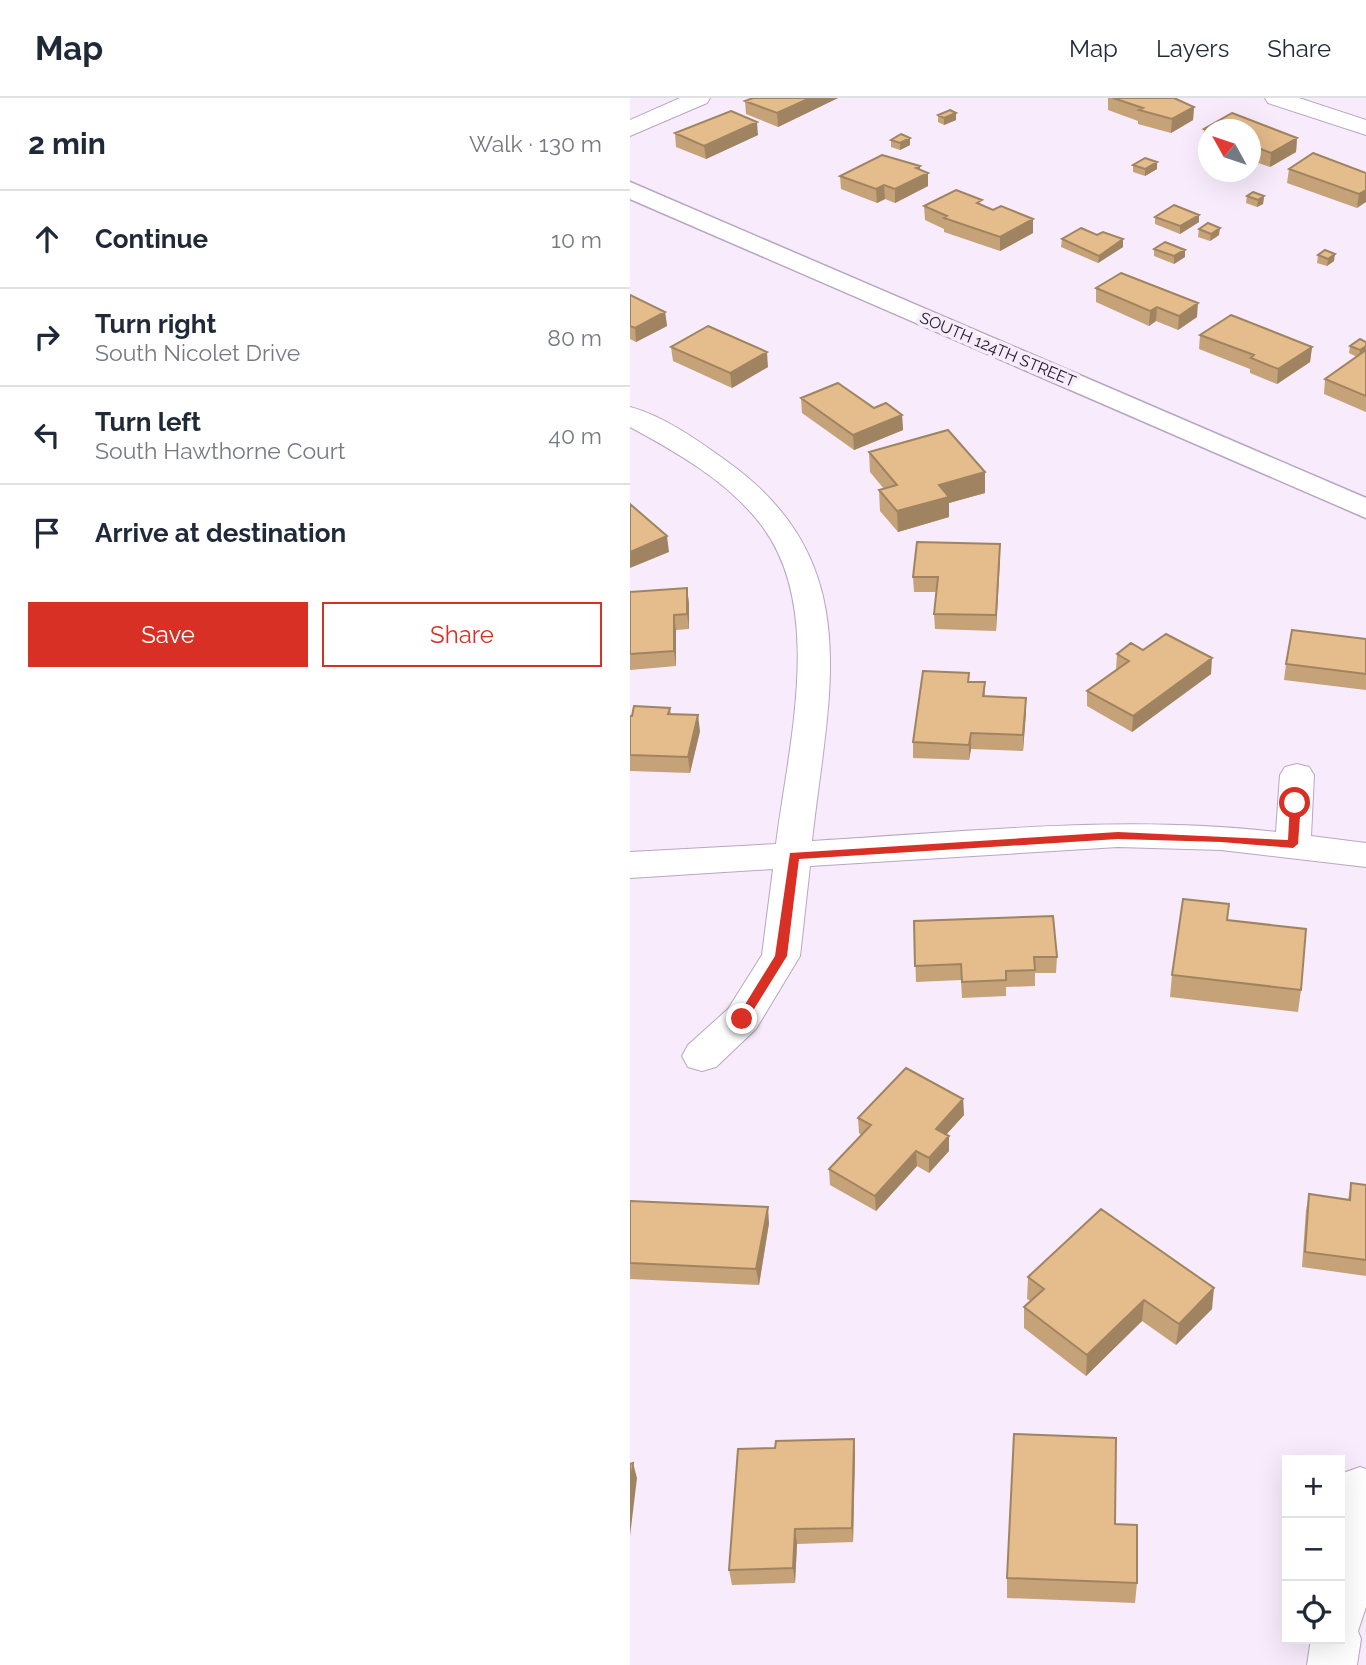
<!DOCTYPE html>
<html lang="en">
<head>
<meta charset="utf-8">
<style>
	body { margin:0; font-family:Raleway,sans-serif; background:#f2f2f3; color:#1f2937 }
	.controls { position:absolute; right:21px; bottom:21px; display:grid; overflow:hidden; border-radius:0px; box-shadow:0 7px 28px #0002 }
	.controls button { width:63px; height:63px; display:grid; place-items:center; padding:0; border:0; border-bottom:2px solid #e0e1e3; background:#fff; color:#1f2937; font:35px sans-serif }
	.compass { position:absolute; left:568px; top:21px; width:63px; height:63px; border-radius:50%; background:#fff; box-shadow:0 7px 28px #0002; rotate:310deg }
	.stop { position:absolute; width:21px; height:21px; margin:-16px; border:5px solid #d93025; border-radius:50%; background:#fff }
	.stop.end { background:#d93025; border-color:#fff; box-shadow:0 2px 7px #0008 }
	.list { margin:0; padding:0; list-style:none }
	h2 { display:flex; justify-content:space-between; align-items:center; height:91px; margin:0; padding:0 28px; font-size:30px }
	h2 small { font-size:23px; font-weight:400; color:#747a83 }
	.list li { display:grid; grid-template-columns:46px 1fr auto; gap:21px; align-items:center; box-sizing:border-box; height:98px; padding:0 28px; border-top:2px solid #e0e1e3 }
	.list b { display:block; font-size:26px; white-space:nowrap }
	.list p { margin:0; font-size:23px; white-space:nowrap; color:#747a83 }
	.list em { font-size:23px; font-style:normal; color:#747a83 }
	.actions { display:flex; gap:14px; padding:21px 28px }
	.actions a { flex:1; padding:16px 0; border:2px solid #d93025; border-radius:0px; text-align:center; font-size:24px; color:#d93025 }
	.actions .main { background:#d93025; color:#fff }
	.icon { flex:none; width:38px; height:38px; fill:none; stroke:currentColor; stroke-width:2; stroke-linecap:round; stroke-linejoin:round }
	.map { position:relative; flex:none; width:736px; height:1567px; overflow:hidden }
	header { display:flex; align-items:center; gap:42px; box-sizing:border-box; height:98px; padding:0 35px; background:#fff; border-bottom:2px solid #e0e1e3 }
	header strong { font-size:33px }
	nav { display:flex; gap:38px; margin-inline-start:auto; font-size:24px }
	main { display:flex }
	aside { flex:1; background:#fff }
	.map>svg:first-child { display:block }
</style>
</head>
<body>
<header>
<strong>Map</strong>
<nav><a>Map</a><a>Layers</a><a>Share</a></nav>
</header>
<main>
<aside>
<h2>2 min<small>Walk · 130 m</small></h2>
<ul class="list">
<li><svg class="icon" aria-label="ahead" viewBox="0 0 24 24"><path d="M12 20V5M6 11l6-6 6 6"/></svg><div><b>Continue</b></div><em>10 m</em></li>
<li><svg class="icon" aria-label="right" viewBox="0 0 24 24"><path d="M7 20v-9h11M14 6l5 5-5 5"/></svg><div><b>Turn right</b><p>South Nicolet Drive</p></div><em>80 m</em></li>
<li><svg class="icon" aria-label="left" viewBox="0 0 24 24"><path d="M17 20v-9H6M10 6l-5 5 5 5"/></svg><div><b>Turn left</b><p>South Hawthorne Court</p></div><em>40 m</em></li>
<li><svg class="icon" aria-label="arrive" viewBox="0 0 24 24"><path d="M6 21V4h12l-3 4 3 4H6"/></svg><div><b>Arrive at destination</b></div></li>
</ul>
<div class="actions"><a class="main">Save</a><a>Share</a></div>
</aside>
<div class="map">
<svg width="736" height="1567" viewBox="0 0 736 1567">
	<rect width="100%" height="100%" fill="#f7ebfc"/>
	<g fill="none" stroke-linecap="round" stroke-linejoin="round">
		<defs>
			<path id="street" d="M50 0H80L77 5 0 38V22Z
				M635 0H669L736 22V37L638 5Z
				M0 309C34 318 69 343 98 364 239 466 198 595 182 743 337 734 492 716 646 734L650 677 655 669 667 666 679 669 684 677 681 738 736 745V769L591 752 488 749 180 768 170 858 126 931 86 969 72 973 58 969 52 958 58 947 98 911 132 857 143 771 0 780V754L146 746C158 649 195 512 132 428 99 384 48 355 0 329Z
				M730 1369 736 1371V1509L728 1533 731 1541 727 1567H677L681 1541H710V1382L713 1375Z"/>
			<path id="secondary" d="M0 84 736 400V420L0 101Z"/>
		</defs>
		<!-- street casing -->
		<use href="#street" stroke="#b9a6c1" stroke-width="2"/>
		<!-- secondary casing -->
		<use href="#secondary" stroke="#b9a6c1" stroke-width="3"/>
		<!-- street -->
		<use href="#street" fill="#fff" fill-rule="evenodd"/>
		<!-- secondary -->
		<use href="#secondary" fill="#fff" fill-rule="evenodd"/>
	</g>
	<!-- wall -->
	<path fill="#c5a278" d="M123 0H208L148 29 116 16 115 3Z
		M478 0H544L564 9 563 22 541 35 508 26V23L478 12Z
		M602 15 667 40 666 54 640 69 620 62V32H578V46L573 44 574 31Z
		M308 17 326 22 314 27 308 24Z
		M45 35 128 37 76 61 46 49Z
		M280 40V47L270 52 261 49V42Z
		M503 67 527 71 515 78 503 74Z
		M290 71 298 75V88L265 105 255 101 247 105 211 91 210 78Z
		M659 71 736 75 727 110 657 85Z
		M617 98H634L633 106 627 109 616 105Z
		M352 107 403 135 370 153 314 134V131L295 122 294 108Z
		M525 119 569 124 550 136 525 126Z
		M569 131 589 137 580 143 568 139Z
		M432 141H493V149L468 165 431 149Z
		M524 151 555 152V159L544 166 524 158Z
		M688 157 704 163 697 168 687 165Z
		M466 190 567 219 548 232 526 223 519 228 466 204Z
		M0 197 35 214 37 228 6 244 0 241Z
		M570 237 682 249 680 264 647 286 620 275V271L569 251Z
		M736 244V314L694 296 695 281 727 259 719 255 720 248Z
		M41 249 138 269 102 290 43 263Z
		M171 300 244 310 272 317 273 332 224 352 172 315Z
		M239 354 355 395 319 405V419L268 434 250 413 249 392 254 391 240 374Z
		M370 446 366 533 305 531 304 516 306 494H284L283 479Z
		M57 490 59 506V531L46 532V568L0 572V494Z
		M736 541V592L654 582 656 566Z
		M513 552 581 576 502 634 457 608V593L486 572 487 556Z
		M339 584H355V598L396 600 393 653 341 651 339 662 283 660V644Z
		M40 610 41 616 70 633 60 675 0 673V618Z
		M284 823 427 859 426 875H405V888L376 889V898L332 900 331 882 286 884Z
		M542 877 671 892 668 914 540 899Z
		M333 1001 334 1017 316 1036 319 1038V1053L299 1075 287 1068 246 1113 200 1087 199 1071 231 1037 229 1035 228 1020Z
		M721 1085 736 1087V1178L672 1169 676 1112 679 1096 718 1102Z
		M0 1103 139 1125 129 1187 0 1181Z
		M398 1179 582 1211 546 1247 512 1223 456 1278 394 1230V1209L401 1203 397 1201Z
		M224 1341 225 1356 223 1444 167 1446 165 1485 102 1487 99 1472 145 1350Z
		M377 1480 507 1485 505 1505 377 1500Z"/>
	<!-- shaded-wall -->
	<path fill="#a08461" d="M180 0H208L148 29 147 15Z
		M564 9 563 22 541 35 542 21Z
		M326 15V22L314 27V20Z
		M127 24 128 37 76 61 74 48Z
		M280 40V47L270 52V45Z
		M667 40 666 54 640 69 641 55Z
		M527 64V71L515 78V71Z
		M290 68V79L298 75V88L265 105V91L286 70Z
		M254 87 255 101 247 105 246 91Z
		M736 92V104L727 110 729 96Z
		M634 98 633 106 627 109 628 102Z
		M569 117V124L550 136V128Z
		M403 121V135L370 153V139Z
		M590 130 589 137 580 143 581 136Z
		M493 141V149L468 165 469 158Z
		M555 152V159L544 166V158Z
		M705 156 704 163 697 168 698 161Z
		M568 205 567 219 548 232 549 218Z
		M527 209 526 223 519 228 520 213Z
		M35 214 37 228 6 244 5 230Z
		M736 248V255L729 260 730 252Z
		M682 249 680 264 647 286 648 271Z
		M137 254 138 269 102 290 100 275Z
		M272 317 273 332 224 352 223 337Z
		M355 374V395L319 405V419L268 434 267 413 309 387Z
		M37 438 39 454 0 470V454Z
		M370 446V461L366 533V517Z
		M57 490 59 506V531L57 516Z
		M44 517 46 532V568L44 553Z
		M582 560 581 576 502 634 503 618Z
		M396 600V616L393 653V637Z
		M68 617 70 633 60 675 58 659Z
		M341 635V651L339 662V647Z
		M333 1001 334 1017 307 1047 306 1031Z
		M319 1038V1053L299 1075V1060Z
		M286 1053 287 1068 246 1113 245 1098Z
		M138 1109 139 1125 129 1187 126 1171Z
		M584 1190 582 1211 546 1247 549 1226Z
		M514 1202 512 1223 456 1278 457 1257Z
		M224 1341 225 1356 223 1444 222 1430Z
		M3 1365 7 1380 0 1438V1393Z
		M165 1431 167 1446 165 1485 163 1470Z"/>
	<!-- building -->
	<path fill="#e5bc8b" stroke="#a08461" stroke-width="2" d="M123 0H180L147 15 115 3Z
		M483 0H544L564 9 542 21 509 12 513 10Z
		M320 12 326 15 314 20 308 17Z
		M101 13 127 24 74 48 45 35Z
		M602 15 667 40 641 55 620 47V32H578L574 31Z
		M271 36 280 40 270 45 261 42Z
		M683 55 736 75V92L729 96 659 71Z
		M252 57 290 68 286 70 298 75 265 91 254 87 246 91 210 78Z
		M515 60 527 64 515 71 503 67Z
		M326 92 352 102 347 105 363 112 371 108 403 121 370 139 314 120 317 118 294 108Z
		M623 94 634 98 628 102 617 98Z
		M544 107 569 117 550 128 525 119Z
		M578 125 590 130 581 136 569 131Z
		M451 130 467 137 473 134 493 141 469 158 432 141Z
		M535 144 555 152 544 158 524 151Z
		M695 152 705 156 698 161 688 157Z
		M491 175 568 205 549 218 527 209 520 213 466 190Z
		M0 197 35 214 5 230 0 228Z
		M601 217 682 249 648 271 621 260 624 257 570 237Z
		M78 228 137 254 100 275 41 249Z
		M730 241 736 244V248L730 252 720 248Z
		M736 252V298L695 281Z
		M208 285 244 310 256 305 272 317 223 337 171 300Z
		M318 332 355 374 309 387 319 399 267 413 249 392 267 387 239 354Z
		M0 406 37 438 0 454Z
		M287 444 370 446 366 517 304 516 308 479H283Z
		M57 490V516L44 517V553L0 556V494Z
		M662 532 736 541V576L656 566Z
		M536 536 582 560 503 618 457 593 499 563 487 556 501 545 513 552Z
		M293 573 339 575 338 584H355L353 598 396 600 393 637 341 635 339 647 283 644Z
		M4 608 40 610 38 616 68 617 58 659 0 657V618H2Z
		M553 801 599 806 597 822 676 831 671 892 542 877Z
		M423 818 427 859H404L405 872 376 873V882L332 884 331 866 285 868 284 823Z
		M276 970 333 1001 306 1031 319 1038 299 1060 286 1053 245 1098 199 1071 241 1027 228 1020Z
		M721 1085 736 1087V1162L675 1154 679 1096 720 1102Z
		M0 1103 138 1109 126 1171 0 1165Z
		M471 1111 584 1190 549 1226 514 1202 457 1257 394 1209 414 1191 398 1179Z
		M384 1336 486 1340 485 1426 507 1427V1485L377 1480Z
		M224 1341 222 1430 165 1431 163 1470 99 1472 108 1351 145 1350 146 1343Z
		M3 1365 0 1393V1366Z"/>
	<!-- route -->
	<path fill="#d93025" d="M665 701 671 705 668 746 663 750 591 744 488 741 169 761 157 858 116 924H107L106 921 145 858 160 755 488 734 658 742 660 705Z"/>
	<g text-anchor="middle" stroke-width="7" stroke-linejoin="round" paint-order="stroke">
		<!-- far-street labels -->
		<g font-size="16" fill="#1e1721" stroke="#f7ebfc">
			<text transform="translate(368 251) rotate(23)" y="6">SOUTH 124TH STREET</text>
		</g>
	</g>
</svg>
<div class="controls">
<button>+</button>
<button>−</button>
<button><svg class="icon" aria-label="locate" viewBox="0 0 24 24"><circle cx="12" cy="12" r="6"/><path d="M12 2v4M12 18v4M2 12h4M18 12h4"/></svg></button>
</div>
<svg class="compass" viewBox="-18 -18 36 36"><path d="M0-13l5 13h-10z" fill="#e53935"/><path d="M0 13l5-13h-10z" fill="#747a83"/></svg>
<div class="stop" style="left:665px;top:705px"></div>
<div class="stop end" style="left:112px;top:921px"></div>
</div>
</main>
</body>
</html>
